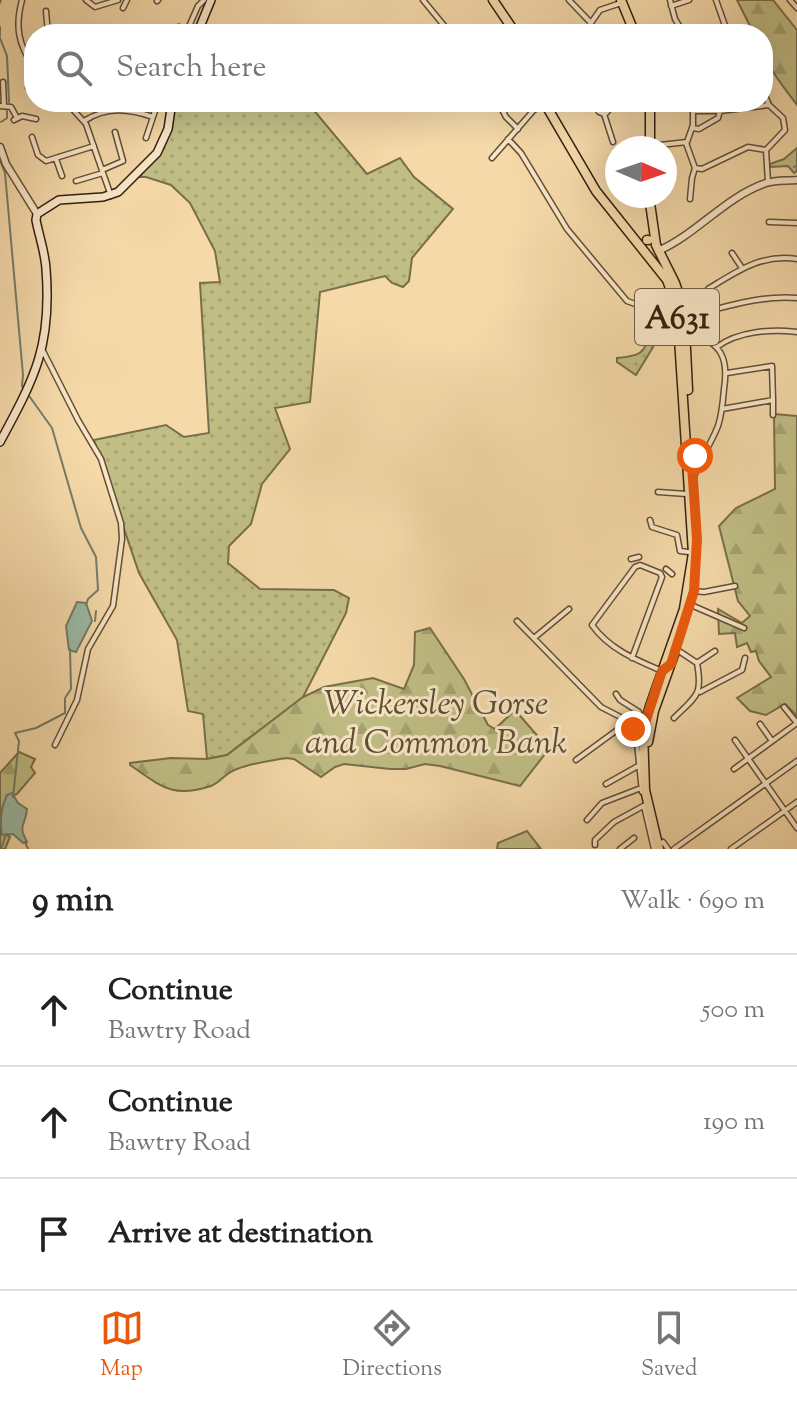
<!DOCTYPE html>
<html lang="en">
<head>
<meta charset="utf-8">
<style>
	body { margin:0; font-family:"Sorts Mill Goudy",serif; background:#f2f2f2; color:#222 }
	.compass { position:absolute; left:605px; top:136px; width:72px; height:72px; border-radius:50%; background:#fff; box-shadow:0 8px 32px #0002; rotate:92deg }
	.stop { position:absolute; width:24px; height:24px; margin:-18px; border:6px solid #ea580c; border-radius:50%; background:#fff }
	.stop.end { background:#ea580c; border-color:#fff; box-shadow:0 2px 8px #0008 }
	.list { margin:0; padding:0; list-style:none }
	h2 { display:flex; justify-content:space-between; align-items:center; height:104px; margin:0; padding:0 32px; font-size:34px }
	h2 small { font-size:26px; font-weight:400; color:#767676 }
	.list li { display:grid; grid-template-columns:52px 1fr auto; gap:24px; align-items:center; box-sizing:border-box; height:112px; padding:0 32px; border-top:2px solid #e0e0e0 }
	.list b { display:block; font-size:30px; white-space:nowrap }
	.list p { margin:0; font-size:26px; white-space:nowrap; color:#767676 }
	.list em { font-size:26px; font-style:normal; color:#767676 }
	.icon { flex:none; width:44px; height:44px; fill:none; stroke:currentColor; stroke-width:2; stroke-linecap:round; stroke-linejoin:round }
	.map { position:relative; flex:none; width:797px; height:849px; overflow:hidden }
	.search { position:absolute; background:#fff; box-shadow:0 8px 32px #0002; left:24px; right:24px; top:24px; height:88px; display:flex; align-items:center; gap:20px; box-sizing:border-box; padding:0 28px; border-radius:32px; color:#767676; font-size:30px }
	.sheet { height:440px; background:#fff }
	nav { display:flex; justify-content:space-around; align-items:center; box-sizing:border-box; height:112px; border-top:2px solid #e0e0e0; background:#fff; font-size:22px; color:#767676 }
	nav a { display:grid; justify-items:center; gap:4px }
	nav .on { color:#ea580c }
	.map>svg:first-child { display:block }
</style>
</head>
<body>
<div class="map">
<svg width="797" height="849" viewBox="0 0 797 849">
	<defs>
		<pattern id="grass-dots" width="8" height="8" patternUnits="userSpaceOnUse" patternTransform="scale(2)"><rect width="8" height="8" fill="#c0be85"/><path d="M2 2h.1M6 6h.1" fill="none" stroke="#a5a372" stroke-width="1.8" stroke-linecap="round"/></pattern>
		<pattern id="forest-firs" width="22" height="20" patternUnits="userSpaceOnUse" patternTransform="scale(2)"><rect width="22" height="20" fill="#c0be85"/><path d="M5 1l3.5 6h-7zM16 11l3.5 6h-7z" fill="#a5a372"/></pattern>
	</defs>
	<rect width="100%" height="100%" fill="#f5d9a9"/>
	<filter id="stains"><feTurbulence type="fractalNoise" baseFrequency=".0025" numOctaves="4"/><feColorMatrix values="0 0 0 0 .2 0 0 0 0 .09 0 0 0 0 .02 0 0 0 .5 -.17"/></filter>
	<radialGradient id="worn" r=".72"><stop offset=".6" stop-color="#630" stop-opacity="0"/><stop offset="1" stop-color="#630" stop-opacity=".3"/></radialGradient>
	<!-- grass -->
	<path fill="url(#grass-dots)" stroke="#796e4a" stroke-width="2" d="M173 102H307L367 174 400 158 414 177 453 209 412 258 409 281 403 287 392 283 385 276 320 292 310 402 275 408 290 449 262 484 251 524 229 546 228 563 260 589 334 590 349 598 346 613 303 697 227 755 207 759 203 714 188 711 177 640 139 573 94 440 166 425 184 437 209 433 200 283 220 282 215 251 190 203 171 185 146 177H140L144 169 157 157Z
		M658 329 653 347 636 375 617 362V358C638 356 645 355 650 333Z"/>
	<!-- forest -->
	<path fill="url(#forest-firs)" stroke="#796e4a" stroke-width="2" d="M737 0H773L797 30V105C779 80 763 66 763 34H754Z
		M797 148V171L794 173 788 166 770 167V164L784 159Z
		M774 414 797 416V716L785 704 766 715 750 711 737 698 771 677 759 661 756 651 751 652 747 643 737 647 735 633 719 634 718 609 742 623 750 616 738 601 719 526 736 508 775 489Z
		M430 628 464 679 488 725 495 729 515 710 549 749 520 786 440 766 425 764 406 769H390L344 764 335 767 321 777 294 759 286 758C270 761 252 763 237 769 226 772 220 783 211 786 172 799 161 786 130 765V763L171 758 207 759 227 755 303 697 324 687 373 678 404 689 414 665 415 632Z
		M19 752 35 759 31 767 35 773 17 794 7 798 3 833 10 837 5 849H0V773Z
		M527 831 541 849H497L498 843Z"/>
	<!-- water -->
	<path fill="#9cbaa6" stroke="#727c69" stroke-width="2" d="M77 602 86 603 92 621 76 652 69 650 66 626Z
		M12 793 18 803 27 809C26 826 17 823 27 842L23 843 13 834 2 835C0 822 1 807 7 795Z"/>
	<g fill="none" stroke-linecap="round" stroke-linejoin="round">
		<!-- stream -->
		<path stroke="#727c69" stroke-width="2" d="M0 3 1 0
			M0 27V36
			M0 38 7 56 9 102
			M1 122 7 118V111
			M0 160 5 173 23 375 22 386 52 428 81 528 96 557 98 590 88 599 86 605
			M794 167 797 165
			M95 621 96 611
			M13 797 19 741 15 733 36 728 65 713V698L71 689 70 649
			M25 842 28 849
			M1 849 6 834"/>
		<defs>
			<path id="minor" d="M22 0C15 26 18 45 34 67
				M86 0 95 7 118 0
				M423 0 451 34
				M569 0 591 23
				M670 0 675 19 684 34
				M716 0 728 34
				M790 0 797 8
				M157 1 158 0
				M671 6 689 0
				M123 8 127 0
				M46 11 48 34
				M179 27 192 33
				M187 31 198 6 204 0
				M586 34V30L600 10 621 3
				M3 82 4 106
				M28 88 34 86
				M763 91 769 105
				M66 102 86 124 111 196
				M498 102 506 117 518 129
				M594 102 599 112 604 114 613 142
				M0 106 11 107 17 118
				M693 111H720L769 105 783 118 785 130 766 150 768 182
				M605 114 608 111V102
				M14 120 22 116 36 119
				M84 121C107 106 129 109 153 117
				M692 128 699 129 718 118 720 111
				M32 137 38 155 46 161 94 146
				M146 138 157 105
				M508 139 521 153 567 229 627 301 641 306 673 298
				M686 143 695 168
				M651 146 687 142 693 125V102
				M492 158 533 111 545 102
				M56 159 62 176
				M695 168 702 169 748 147 766 150
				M102 170 123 161 115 132
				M76 181 103 173
				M690 199 692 178 695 168
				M769 222 797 223
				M732 253 742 268
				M711 310 708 289C736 272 762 253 797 259
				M641 315 644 306
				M689 316C726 307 759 295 797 298
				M691 332C721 344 729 357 724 389 723 401 722 414 718 426 711 444 700 459 694 477
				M717 347C738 331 771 329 797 332
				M43 351 78 420 101 459 121 523 122 539 113 606 88 649 77 700 55 745
				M773 400V415
				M722 409 773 400 772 366 727 373
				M691 450 697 457 703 455
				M658 492 687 494
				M650 520 652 527 677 535 680 551 697 553
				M631 559 639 557
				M666 569 672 574
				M694 591 704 592 735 586
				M691 605 744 628
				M517 621 601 707 634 724
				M534 638 569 609
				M632 658 662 577 660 573 640 565 635 567 592 625C609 649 636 660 662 671H664
				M697 663 715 651
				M700 692 742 670 745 658
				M616 694 620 700 639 712 637 725
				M784 707 797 723
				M674 718C696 696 703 696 697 663L676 649
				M760 724 772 741
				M735 740 797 828
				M576 760 628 722
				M734 769 797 723
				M606 784 638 766
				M642 792 637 743 633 733 634 724 643 726
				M644 806 654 849
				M587 820 602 803 641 788
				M663 842 668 849
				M595 845V840L614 822 647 804
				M620 849 634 838
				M674 849 797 761
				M731 849 797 802"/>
			<path id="tertiary" d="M0 147 6 164 37 214
				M658 251C697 234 725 197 766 183 775 180 787 181 797 180"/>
			<path id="secondary" d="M197 34 211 0
				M0 442C35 377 52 346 46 269 45 252 39 236 36 220L37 214 59 200 103 197 118 192 157 153 168 129 172 102"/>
			<path id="primary" d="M493 0 516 34
				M621 0 635 34
				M544 102 596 191 667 280 677 308 693 553 684 609 650 706 643 731 645 790 659 849
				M650 102V148
				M649 196 656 245 675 283 684 309 688 390
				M647 240H648
				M648 742 654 711 675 652"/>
		</defs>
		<!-- minor casing -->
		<use href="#minor" stroke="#634e35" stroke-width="7"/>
		<!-- tertiary casing -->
		<use href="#tertiary" stroke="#634e35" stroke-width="9"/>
		<!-- secondary casing -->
		<use href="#secondary" stroke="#321f0e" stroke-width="10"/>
		<!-- primary casing -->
		<use href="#primary" stroke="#321f0e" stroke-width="11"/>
		<!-- minor -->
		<use href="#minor" stroke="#f8e6c7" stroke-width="4"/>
		<!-- tertiary -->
		<use href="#tertiary" stroke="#f8e6c7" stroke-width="6"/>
		<!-- secondary -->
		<use href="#secondary" stroke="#f8e6c7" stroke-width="7"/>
		<!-- primary -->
		<use href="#primary" stroke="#f5d9a9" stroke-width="8"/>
	</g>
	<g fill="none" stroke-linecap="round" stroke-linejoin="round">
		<!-- route -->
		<path stroke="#ea580c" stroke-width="10" d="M633 729 634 724 644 726 662 671 671 664 694 591 697 539 691 450 695 456"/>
	</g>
	<g text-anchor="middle" stroke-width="6" stroke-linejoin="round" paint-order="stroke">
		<!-- shield labels -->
		<rect fill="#f8e6c7" stroke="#6d5b46" stroke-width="2" x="635" y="289" width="84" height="56" rx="6"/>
		<g font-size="32" font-weight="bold" fill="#321f0e">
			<text x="677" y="328">A631</text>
		</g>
		<!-- park labels -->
		<g font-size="34" font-style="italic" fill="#5d4f32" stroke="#f8e6c7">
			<text x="436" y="714">Wickersley Gorse<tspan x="436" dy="39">and Common Bank</tspan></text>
		</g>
	</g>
	<rect width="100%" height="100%" filter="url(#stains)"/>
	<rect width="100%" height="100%" fill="url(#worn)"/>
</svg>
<svg class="compass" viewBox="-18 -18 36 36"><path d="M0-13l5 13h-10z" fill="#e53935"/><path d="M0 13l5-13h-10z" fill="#767676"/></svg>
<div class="stop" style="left:695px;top:456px"></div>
<div class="stop end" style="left:633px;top:729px"></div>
<div class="search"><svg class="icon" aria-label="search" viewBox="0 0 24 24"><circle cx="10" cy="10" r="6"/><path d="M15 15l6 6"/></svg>Search here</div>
</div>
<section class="sheet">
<h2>9 min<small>Walk · 690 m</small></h2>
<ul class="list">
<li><svg class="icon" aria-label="ahead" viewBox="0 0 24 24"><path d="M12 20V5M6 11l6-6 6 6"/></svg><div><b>Continue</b><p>Bawtry Road</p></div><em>500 m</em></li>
<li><svg class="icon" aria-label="ahead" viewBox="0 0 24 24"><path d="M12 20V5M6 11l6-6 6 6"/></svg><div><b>Continue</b><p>Bawtry Road</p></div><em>190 m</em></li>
<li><svg class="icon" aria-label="arrive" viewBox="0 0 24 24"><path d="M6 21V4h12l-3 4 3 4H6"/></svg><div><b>Arrive at destination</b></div></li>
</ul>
</section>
<nav>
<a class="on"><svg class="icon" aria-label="map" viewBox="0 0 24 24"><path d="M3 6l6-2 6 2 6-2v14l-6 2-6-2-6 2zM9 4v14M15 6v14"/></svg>Map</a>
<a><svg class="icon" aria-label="directions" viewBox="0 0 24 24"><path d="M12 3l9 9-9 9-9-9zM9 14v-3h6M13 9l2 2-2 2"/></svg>Directions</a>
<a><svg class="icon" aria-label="saved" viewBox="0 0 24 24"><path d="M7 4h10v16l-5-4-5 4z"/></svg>Saved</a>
</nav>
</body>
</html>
